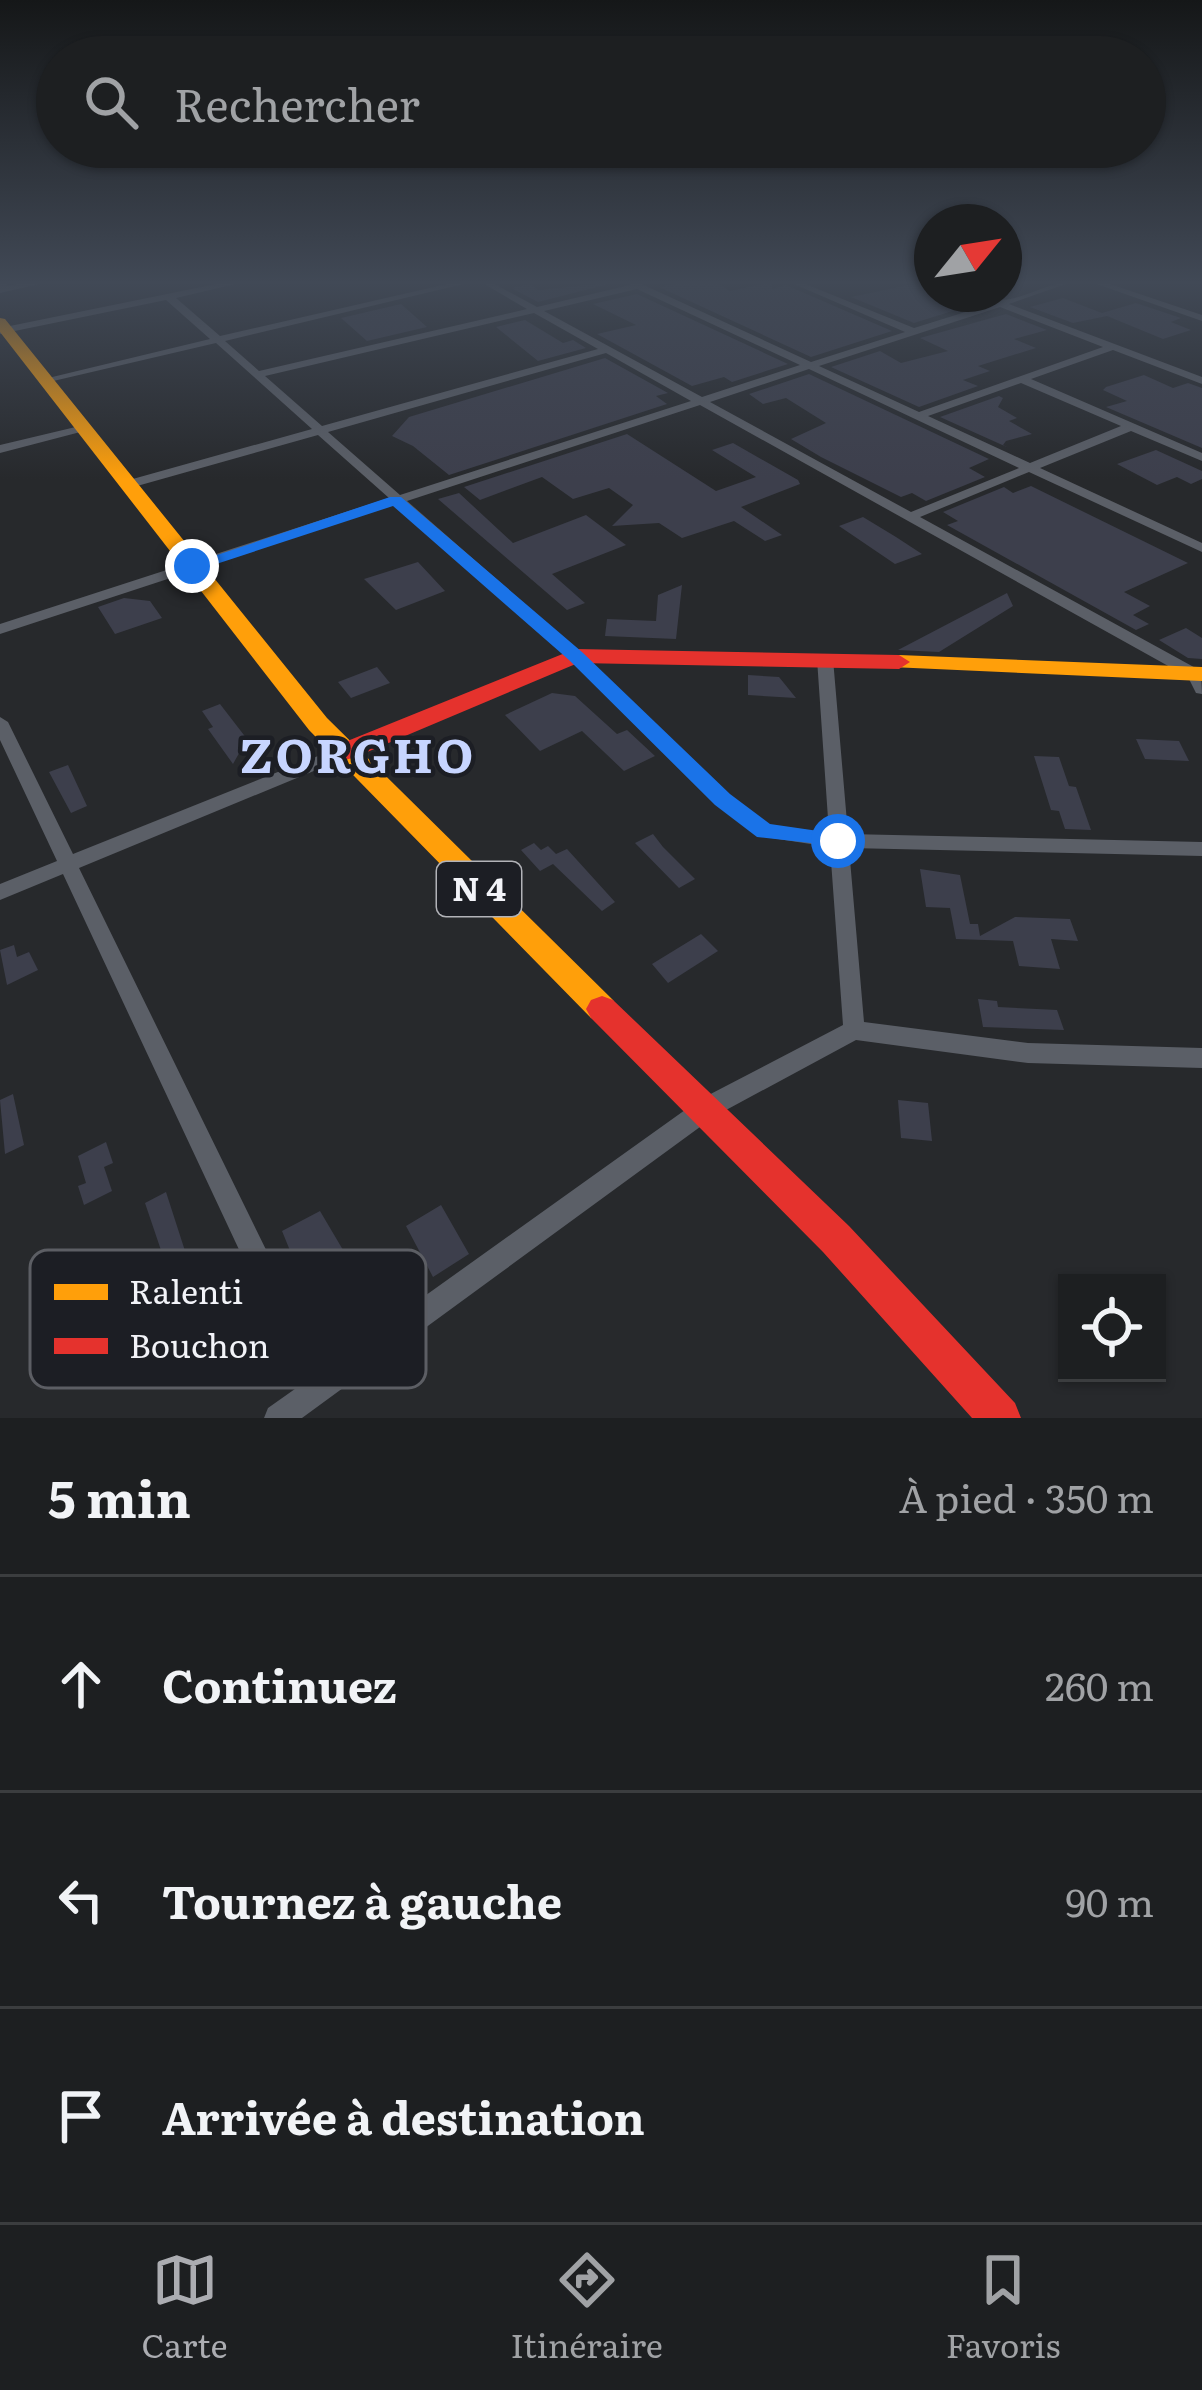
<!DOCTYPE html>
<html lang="fr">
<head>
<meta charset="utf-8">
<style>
	body { margin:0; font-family:Literata,serif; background:#2a2c2e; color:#f1f3f6 }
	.controls { position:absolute; right:36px; bottom:36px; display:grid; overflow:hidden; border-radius:0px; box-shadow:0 3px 9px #0004 }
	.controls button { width:108px; height:108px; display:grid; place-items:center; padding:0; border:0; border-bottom:3px solid #3b3d3f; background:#1d1f21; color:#f1f3f6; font:60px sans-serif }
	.compass { position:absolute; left:914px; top:204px; width:108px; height:108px; border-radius:50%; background:#1d1f21; box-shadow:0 3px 9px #0004; rotate:60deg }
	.stop { position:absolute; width:36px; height:36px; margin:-27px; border:9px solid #1a73e8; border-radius:50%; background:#fff }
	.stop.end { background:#1a73e8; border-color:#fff; box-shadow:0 3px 12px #0008 }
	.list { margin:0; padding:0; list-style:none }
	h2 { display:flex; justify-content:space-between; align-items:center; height:156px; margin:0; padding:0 48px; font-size:51px }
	h2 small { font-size:39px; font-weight:400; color:#a0a2a5 }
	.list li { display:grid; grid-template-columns:78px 1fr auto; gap:36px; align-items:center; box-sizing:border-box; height:216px; padding:0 48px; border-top:3px solid #3b3d3f }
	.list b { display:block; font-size:45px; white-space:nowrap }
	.list em { font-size:39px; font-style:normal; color:#a0a2a5 }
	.icon { flex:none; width:66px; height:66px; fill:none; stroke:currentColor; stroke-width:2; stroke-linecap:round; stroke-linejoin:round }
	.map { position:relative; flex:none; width:1202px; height:1418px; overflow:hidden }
	.search { position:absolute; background:#1d1f21; box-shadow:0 3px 9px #0004; left:36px; right:36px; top:36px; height:132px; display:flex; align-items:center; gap:30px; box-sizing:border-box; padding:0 42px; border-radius:66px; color:#a0a2a5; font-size:45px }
	.sheet { height:804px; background:#1d1f21 }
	nav { display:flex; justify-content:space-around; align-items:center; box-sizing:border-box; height:168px; border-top:3px solid #3b3d3f; background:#1d1f21; font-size:33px; color:#a0a2a5 }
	nav a { display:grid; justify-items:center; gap:6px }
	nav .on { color:#abacb1 }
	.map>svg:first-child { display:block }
</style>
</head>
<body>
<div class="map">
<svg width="1202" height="1418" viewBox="0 0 1202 1418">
	<rect width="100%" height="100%" fill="#27292c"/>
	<!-- building -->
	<path fill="#3d3f4c" d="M689 281H714L730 291 772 282V289L786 285 892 331 811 357 659 287Z
		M617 282 538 302 511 288 530 284 538 290Z
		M923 282 932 286V294H942L932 296 959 309 914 323 851 297Z
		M637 294 788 364 732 382 724 377 692 386 597 334 636 325 593 304Z
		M1063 298 1102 313 1136 303 1181 318 1171 322 1191 330 1163 339 1107 316 1073 323 1030 307Z
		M401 304 427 327 367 341 341 318Z
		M1006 314 1047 330 1014 339 1036 348 978 366 990 371 963 380 978 386 919 407 831 367 880 351 901 363 948 351 920 338Z
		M525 320 563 343 573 340 586 348 538 361 496 327Z
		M605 358 668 393 656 396 667 404 449 475 413 446 392 436 409 417Z
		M809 374 989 459 969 468 985 477 926 501 912 493 901 497 821 457 791 439 826 423 786 398 763 404 749 394Z
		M1144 375 1173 388 1188 383 1202 388V448L1106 407 1127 401 1103 390 1106 387Z
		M999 396 1003 398 998 407 1017 418 1009 421 1032 434 1006 441 1003 445 1009 448 940 417Z
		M627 434 716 491 756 477 712 450 733 443 798 480 800 484 741 507 782 535 765 541 734 521 682 538 659 523 612 526 633 505 609 488 573 499 542 477 480 500 464 487Z
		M1156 450 1202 471V479L1191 484 1177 477 1157 485 1117 464Z
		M1031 486 1188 563 1124 592 1150 606 1133 615 1149 624 1136 630 947 525 958 521 943 512 1004 487 1013 493Z
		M459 493 513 543 586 515 626 545 552 574 585 603 567 610 438 499Z
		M863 517 896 537 922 554 895 564 839 526Z
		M418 562 445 591 396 610 364 579Z
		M682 585 676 639 605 636 607 619 656 621 658 595Z
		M1007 593 1013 606 939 652 898 650Z
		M124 598 150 601 162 618 115 634 98 607Z
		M1186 628 1202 638V659L1188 658 1159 640Z
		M377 667 390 683 351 698 338 682Z
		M748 675 779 677 796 698 748 695Z
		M552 693 575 696 617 734 627 730 655 756 624 771 582 731 540 751 505 715Z
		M220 704 247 739 233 764 208 729 213 727 202 711Z
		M1136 739 1179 741 1189 761 1145 759Z
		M1034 756 1059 757 1069 786 1076 787 1091 830 1065 829 1059 811 1051 810Z
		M68 765 87 806 71 813 49 772Z
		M653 834 663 847 695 879 679 888 635 843Z
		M534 843 541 850 548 846 556 854 567 849 615 902 602 911 553 864 540 871 521 850Z
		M920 869 960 875 970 924H978L980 936 1015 917 1070 919 1078 941 1051 939 1060 969 1019 966 1013 941 956 939 950 908 926 907Z
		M701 934 718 951 668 983 652 964Z
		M14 945 17 957 29 952 38 970 7 985 0 950Z
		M978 999 997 1001 998 1007 1057 1010 1064 1030 983 1027Z
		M13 1094 24 1145 5 1154 0 1100Z
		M898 1100 928 1103 932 1141 901 1138Z
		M106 1142 113 1163 104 1167 112 1191 84 1205 78 1186 86 1183 78 1156Z
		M166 1192 186 1254 166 1265 145 1203Z
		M441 1205 469 1254 433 1277 406 1226Z
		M320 1211 346 1255 302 1280 282 1231Z"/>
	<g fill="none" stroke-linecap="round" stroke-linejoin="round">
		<!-- lane -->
		<path stroke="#5b5f67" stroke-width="6" d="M0 285 8 281"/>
		<!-- street -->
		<path fill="#5b5f67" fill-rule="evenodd" d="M34 281H52L0 293V287Z
			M231 281H248L176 298 220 336 460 281H476L225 341 259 371 527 309 479 281H489L537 307 630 285 624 281H635L811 362 905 332 787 281H798L914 328 991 304 970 294C981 294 989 299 999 300 1018 302 1050 281 1074 281L1009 304 1202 377V384L1113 350 1031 379 1202 453V461L1131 431 1040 468 1202 543V552L1029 472 920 517 1201 671 1202 694 1196 693 1188 677 700 405 407 501 581 653 728 796 770 825 829 833 817 659 825 654 833 659 848 834 1202 842V856L849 848 864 1022 1028 1043 1202 1048V1068L1028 1063 856 1040 715 1116 302 1418H264L268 1408 302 1384 63 874 0 900V884L57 861 0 740V717L8 722 73 854 338 748 344 746 353 752 350 756 79 868 324 1368 699 1100 843 1025 830 847 758 836 716 804 569 659 396 504 0 634V624L389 498 318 435 130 488H122V482L312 429 216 343 49 382 44 379 210 339 166 300 0 334V328ZM637 289 800 365 702 397 544 311ZM1000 307 1103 347 919 412 819 366ZM534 313 598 349 322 426 265 376ZM606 353 691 401 400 495 328 432ZM809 369 1019 468 911 512 710 402ZM1021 383 1121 426 1030 463 928 416Z
			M1088 281H1101L1202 315V321Z
			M84 425 90 428 88 430 0 453V445Z"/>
		<!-- slow -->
		<path fill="#ff9f0a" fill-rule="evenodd" d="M0 318 5 319 327 718 613 1000 618 1009 613 1018 602 1022 591 1018 309 730 0 332Z
			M899 655 1202 667V681L891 667 888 662Z"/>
		<!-- jam -->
		<path fill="#e5322d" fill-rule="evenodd" d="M575 649 899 655 910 662 899 669 578 663 353 758 344 760 331 752 335 746Z
			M602 996 613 1000 849 1226 1015 1403 1021 1418H972L823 1252 591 1018 586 1009 591 1000Z"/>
	</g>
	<!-- sky -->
	<linearGradient id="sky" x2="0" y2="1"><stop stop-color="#151718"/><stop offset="0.59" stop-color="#414956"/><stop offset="1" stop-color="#414956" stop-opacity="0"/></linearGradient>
	<rect width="1202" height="479" fill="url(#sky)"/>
	<!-- route -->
	<path fill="#1a73e8" d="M390 497H401L582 652 730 794 770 824 846 835V847L757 837 715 805 569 660 393 506 198 570 184 566Z"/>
	<g text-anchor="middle" stroke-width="9" stroke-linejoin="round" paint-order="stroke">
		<!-- shield labels -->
		<rect fill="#1c1e24" stroke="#b2b3b8" stroke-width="3" x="437" y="862" width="84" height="54" rx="9"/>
		<g font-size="33" font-weight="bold" fill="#f2f3f8">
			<text x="479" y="901">N 4</text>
		</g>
		<!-- district labels -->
		<g font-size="48" font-weight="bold" letter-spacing="3" fill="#c7d5ff" stroke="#1c1e24">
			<text x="358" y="773">ZORGHO</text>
		</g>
	</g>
	<!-- legend -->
	<rect x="30" y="1250" width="396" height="138" rx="18" fill="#1c1e24" stroke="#5c5e64" stroke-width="3"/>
	<rect x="54" y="1284" width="54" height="16" fill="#ff9f0a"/>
	<rect x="54" y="1338" width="54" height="16" fill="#e5322d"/>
	<g font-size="33" fill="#f2f3f8">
		<text x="129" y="1304">Ralenti</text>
		<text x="129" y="1358">Bouchon</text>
	</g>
</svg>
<div class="controls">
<button><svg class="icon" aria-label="locate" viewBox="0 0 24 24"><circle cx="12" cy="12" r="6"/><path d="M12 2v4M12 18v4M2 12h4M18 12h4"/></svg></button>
</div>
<svg class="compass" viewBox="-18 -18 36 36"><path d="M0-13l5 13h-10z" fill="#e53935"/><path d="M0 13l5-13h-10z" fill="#a0a2a5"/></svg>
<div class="stop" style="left:838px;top:841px"></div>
<div class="stop end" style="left:192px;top:566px"></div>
<div class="search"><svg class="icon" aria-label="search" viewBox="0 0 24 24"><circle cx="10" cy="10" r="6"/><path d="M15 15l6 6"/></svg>Rechercher</div>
</div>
<section class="sheet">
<h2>5 min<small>À pied · 350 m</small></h2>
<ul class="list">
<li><svg class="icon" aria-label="ahead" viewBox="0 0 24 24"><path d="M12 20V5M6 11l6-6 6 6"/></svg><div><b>Continuez</b></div><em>260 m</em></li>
<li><svg class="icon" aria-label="left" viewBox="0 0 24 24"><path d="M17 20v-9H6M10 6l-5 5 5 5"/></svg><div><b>Tournez à gauche</b></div><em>90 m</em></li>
<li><svg class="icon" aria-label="arrive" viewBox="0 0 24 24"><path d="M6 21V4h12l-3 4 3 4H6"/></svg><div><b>Arrivée à destination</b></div></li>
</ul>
</section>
<nav>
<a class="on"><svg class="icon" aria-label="map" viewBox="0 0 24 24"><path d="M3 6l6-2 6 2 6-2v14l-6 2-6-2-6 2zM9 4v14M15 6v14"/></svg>Carte</a>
<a><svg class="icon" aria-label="directions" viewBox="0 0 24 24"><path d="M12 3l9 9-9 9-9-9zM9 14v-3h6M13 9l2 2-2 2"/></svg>Itinéraire</a>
<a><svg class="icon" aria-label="saved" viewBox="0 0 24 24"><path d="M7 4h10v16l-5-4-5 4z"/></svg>Favoris</a>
</nav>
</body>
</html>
